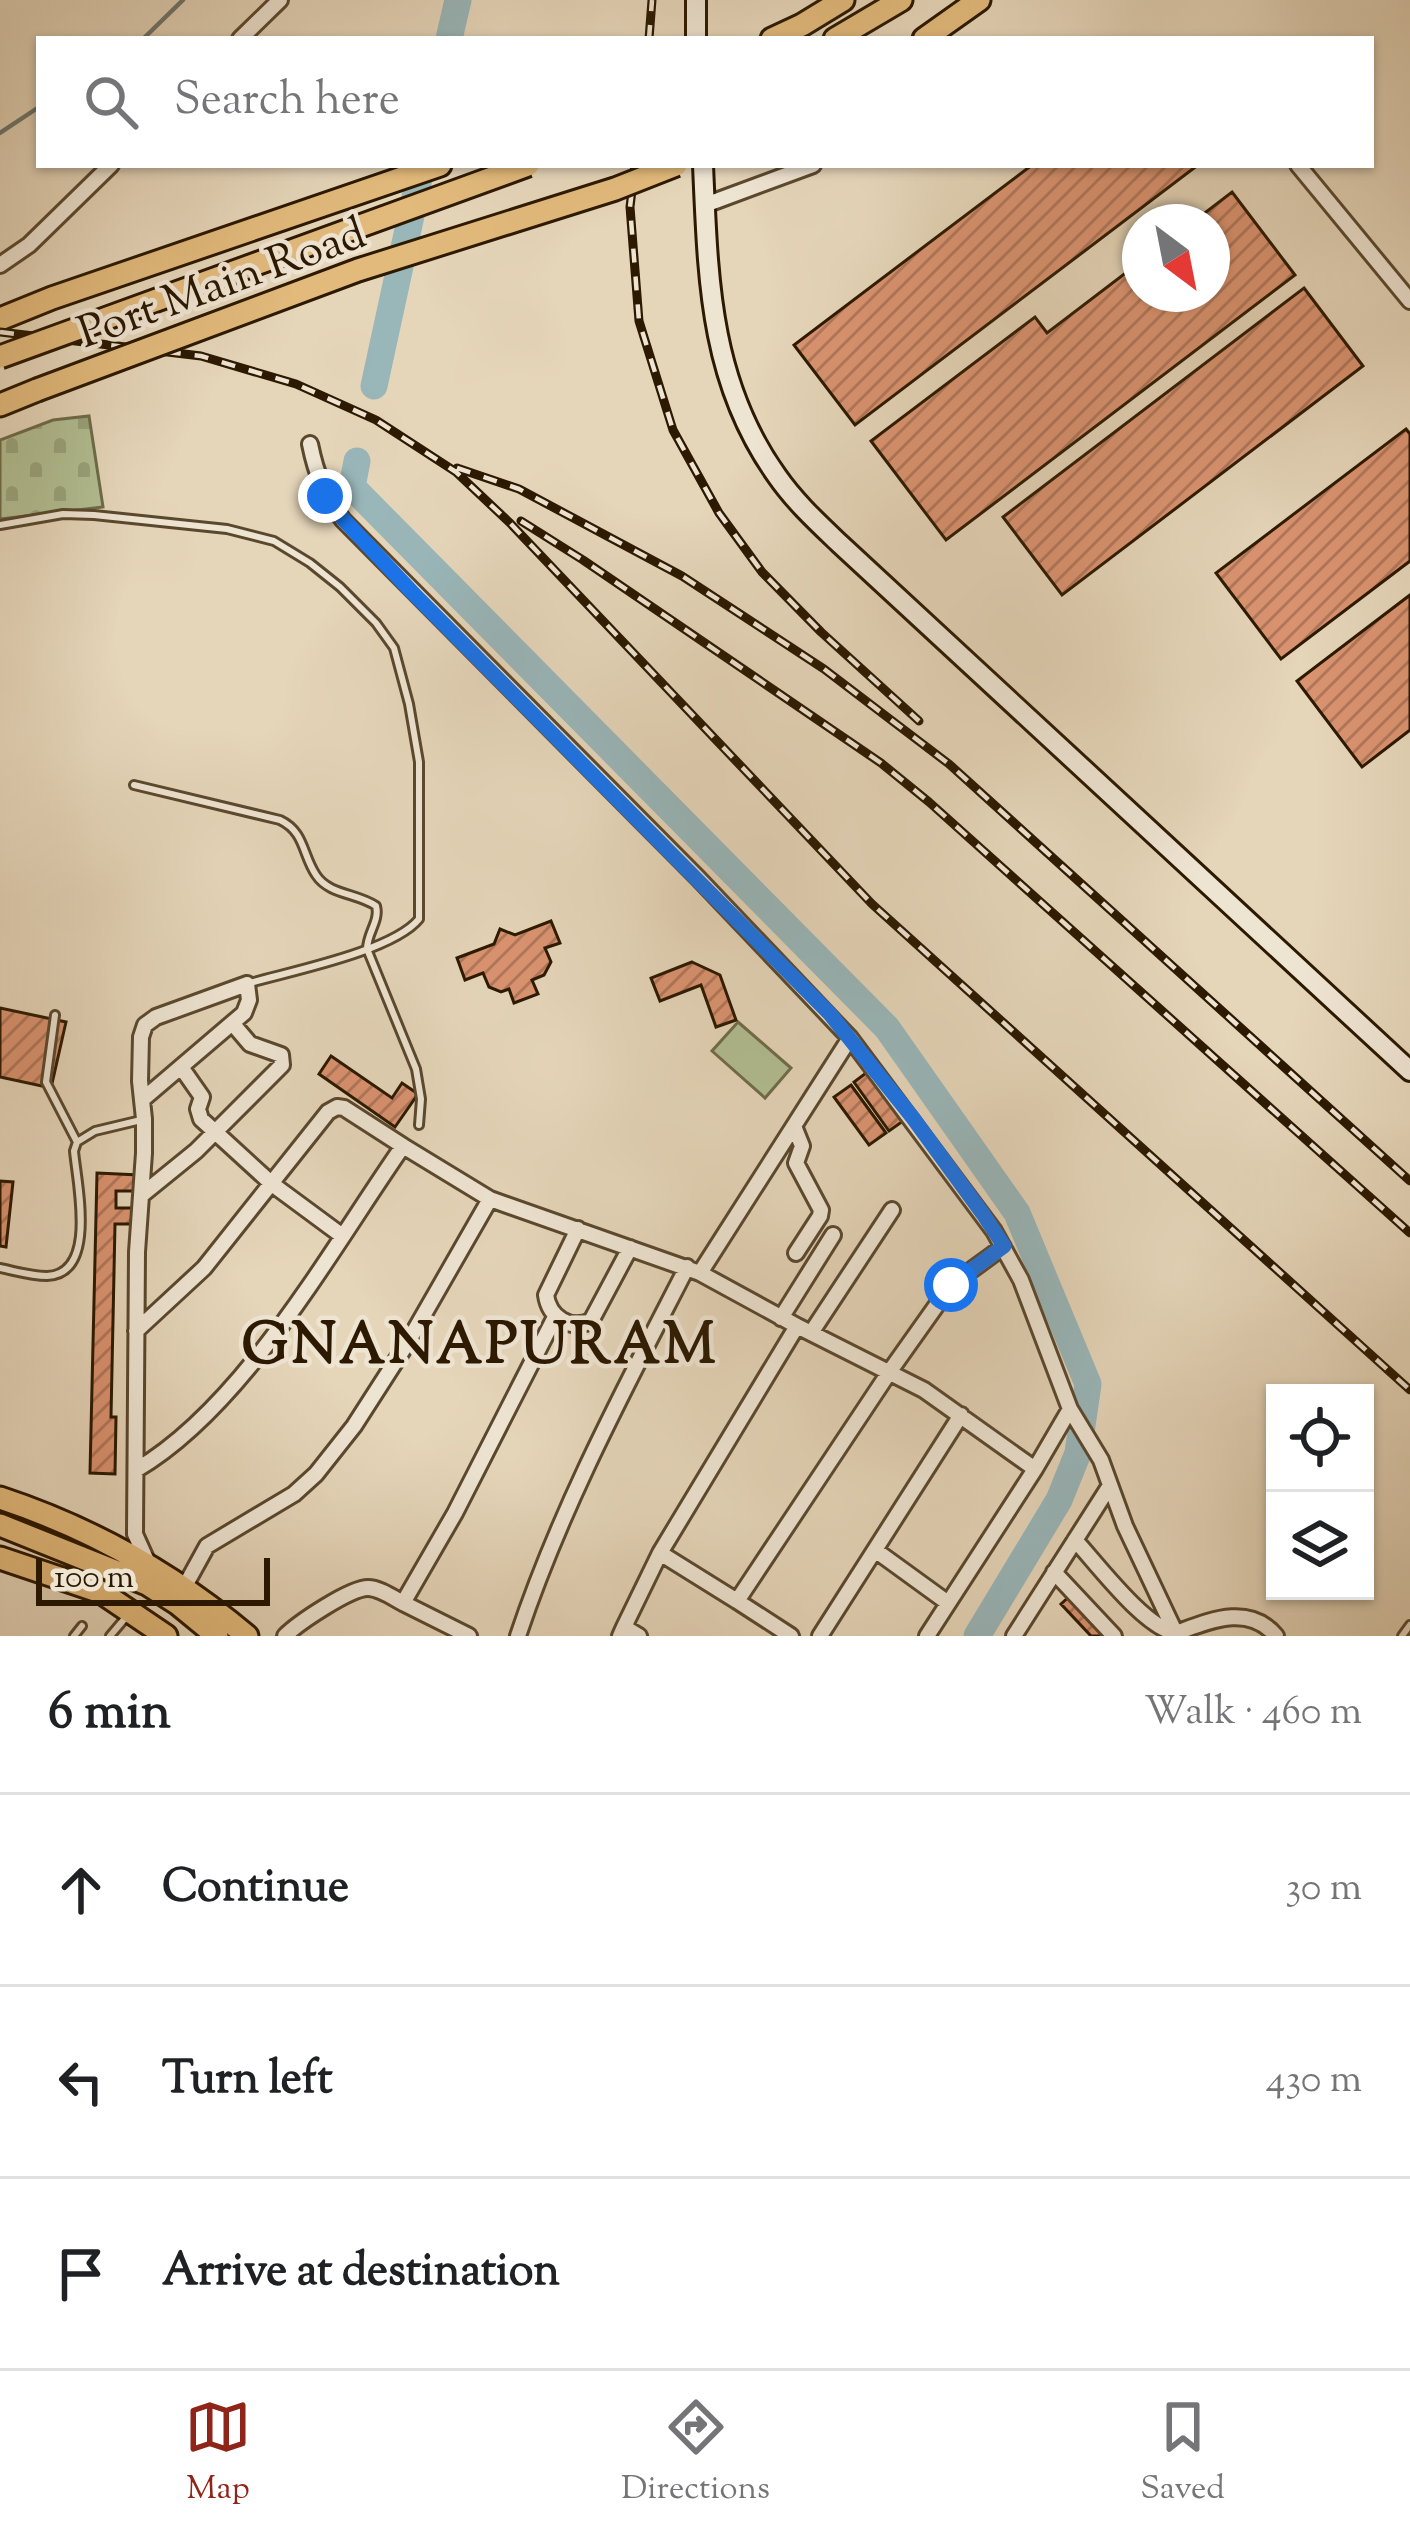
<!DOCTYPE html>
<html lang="en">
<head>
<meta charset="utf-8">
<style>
	body { margin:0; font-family:"Sorts Mill Goudy",serif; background:#f2f2f2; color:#202124 }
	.controls { position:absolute; right:36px; bottom:36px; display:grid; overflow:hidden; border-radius:0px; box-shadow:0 3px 9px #0004 }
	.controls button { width:108px; height:108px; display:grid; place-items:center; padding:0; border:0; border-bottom:3px solid #e0e0e0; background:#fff; color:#202124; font:60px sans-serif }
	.compass { position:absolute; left:1122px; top:204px; width:108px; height:108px; border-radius:50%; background:#fff; box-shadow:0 3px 9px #0004; rotate:148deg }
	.scale { position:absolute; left:36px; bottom:30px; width:234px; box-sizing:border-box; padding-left:12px; border:6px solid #2c1900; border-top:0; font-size:33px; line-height:42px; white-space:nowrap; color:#2c1900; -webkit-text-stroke:9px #eee4d2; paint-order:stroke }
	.stop { position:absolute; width:36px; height:36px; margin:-27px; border:9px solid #1a73e8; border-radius:50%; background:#fff }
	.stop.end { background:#1a73e8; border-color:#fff; box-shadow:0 3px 12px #0008 }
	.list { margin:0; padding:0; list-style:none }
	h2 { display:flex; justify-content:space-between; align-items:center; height:156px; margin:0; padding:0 48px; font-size:51px }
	h2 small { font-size:39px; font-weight:400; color:#757577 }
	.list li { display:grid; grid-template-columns:78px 1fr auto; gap:36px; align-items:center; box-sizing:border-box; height:192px; padding:0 48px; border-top:3px solid #e0e0e0 }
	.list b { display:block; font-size:45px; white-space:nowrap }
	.list em { font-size:39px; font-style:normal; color:#757577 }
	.icon { flex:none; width:66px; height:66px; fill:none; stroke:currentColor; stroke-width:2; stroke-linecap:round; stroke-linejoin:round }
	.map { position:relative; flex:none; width:1410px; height:1636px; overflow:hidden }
	.search { position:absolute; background:#fff; box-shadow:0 3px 9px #0004; left:36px; right:36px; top:36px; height:132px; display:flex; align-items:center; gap:30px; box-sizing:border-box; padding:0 42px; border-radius:0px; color:#757577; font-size:45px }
	.sheet { height:732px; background:#fff }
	nav { display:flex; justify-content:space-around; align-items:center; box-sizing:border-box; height:168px; border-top:3px solid #e0e0e0; background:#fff; font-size:33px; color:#757577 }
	nav a { display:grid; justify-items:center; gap:6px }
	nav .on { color:#8f2418 }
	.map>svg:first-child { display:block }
</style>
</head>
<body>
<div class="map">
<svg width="1410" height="1636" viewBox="0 0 1410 1636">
	<defs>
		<pattern id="cemetery-stones" width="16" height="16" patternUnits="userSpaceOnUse" patternTransform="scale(3)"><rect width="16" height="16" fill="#b1be92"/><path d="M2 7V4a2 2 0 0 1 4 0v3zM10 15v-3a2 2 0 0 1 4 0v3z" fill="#98a37c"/></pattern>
		<pattern id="building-hatch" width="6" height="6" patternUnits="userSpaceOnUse" patternTransform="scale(3)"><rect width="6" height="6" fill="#da9370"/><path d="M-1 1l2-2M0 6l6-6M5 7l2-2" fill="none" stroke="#b1775a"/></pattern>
	</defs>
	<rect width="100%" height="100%" fill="#e5d5b9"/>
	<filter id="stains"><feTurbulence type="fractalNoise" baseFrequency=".00167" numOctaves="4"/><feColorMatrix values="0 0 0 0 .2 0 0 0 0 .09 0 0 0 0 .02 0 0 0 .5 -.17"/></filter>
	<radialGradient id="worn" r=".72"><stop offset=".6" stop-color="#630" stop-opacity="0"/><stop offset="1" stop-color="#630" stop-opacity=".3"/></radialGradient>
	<!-- cemetery -->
	<path fill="url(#cemetery-stones)" stroke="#6e6c49" stroke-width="3" d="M89 416 103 507 0 519V440L53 420Z"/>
	<!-- park -->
	<path fill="#b1be92" stroke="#6e6c49" stroke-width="3" d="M738 1022 791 1068 765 1098 712 1051Z"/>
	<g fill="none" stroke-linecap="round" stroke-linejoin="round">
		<!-- stream -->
		<path stroke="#6d776f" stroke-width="4.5" d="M143 39 183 0
			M0 133 39 107"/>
		<!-- river -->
		<path stroke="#99b6b9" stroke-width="27" d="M449 39 458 0
			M374 386 422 165
			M357 461 352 487 887 1028 1017 1213 1088 1384 1078 1453 1059 1500 977 1636"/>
	</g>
	<!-- building -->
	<path fill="url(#building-hatch)" stroke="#2c1900" stroke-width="3" d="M1032 165H1198L855 425 794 345Z
		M1232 192 1295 275 946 540 871 441 1035 317 1047 333 1140 262V294H1212V222H1193Z
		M1304 288 1363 366 1062 595 1003 517Z
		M1406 429 1410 434V561L1281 659 1216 573Z
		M1410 595V730L1362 767 1297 681Z
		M551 921 560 943 545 948 551 962 544 975 532 980 538 994 514 1003 509 989 501 992 489 987 483 973 465 980 457 958 494 944 500 929 515 935Z
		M692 962 720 975 736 1020 716 1027 701 985 660 1001 651 978Z
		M0 1008 66 1022 51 1088 0 1077Z
		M331 1056 392 1098 402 1083 418 1094 395 1127 319 1074Z
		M870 1070 906 1119 889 1131 854 1082Z
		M851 1085 886 1133 869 1145 834 1097Z
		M97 1173 139 1175V1191H116V1208H137V1224H115L111 1417H116L115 1474 90 1473Z
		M0 1181 13 1182 6 1247 0 1246Z
		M1072 1594 1111 1636H1091L1061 1604Z"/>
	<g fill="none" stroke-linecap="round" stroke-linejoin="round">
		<defs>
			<path id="lane" d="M0 525 63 514 94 515 227 529 274 541 310 563 340 587 376 623 394 648 409 704 419 762V919C393 951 292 971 250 983
				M134 785 280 820C305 832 302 854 316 875 329 895 357 893 376 906 380 921 367 933 367 949L416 1069 421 1099 419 1125
				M55 1015 46 1082 77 1142
				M0 1268C15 1271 32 1276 47 1276 98 1274 77 1184 74 1151L77 1142 95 1131 141 1120
				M74 1636 82 1626
				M110 1636 127 1616
				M1402 1636 1410 1625"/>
			<path id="street" d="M240 39 280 0
				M1298 165 1410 301
				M705 205 813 165
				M0 265 29 245 111 165
				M310 444C316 474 325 496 343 520L698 878 850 1038 994 1231 1021 1280 1070 1409
				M181 1067 202 1097 198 1109 201 1119 272 1184 341 1235
				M142 1100 244 1013 249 1000 247 984 156 1017 145 1025 141 1037 140 1081 144 1119V1153L137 1252 135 1534 148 1563
				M794 1126 802 1146 796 1163 821 1210 820 1216 796 1253
				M143 1194 196 1151 282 1065 281 1055 250 1044 233 1024
				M578 1229 546 1295C549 1317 570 1331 591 1321L630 1248
				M700 1273 850 1038
				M781 1318 833 1235
				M136 1331 204 1268 328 1112 337 1107 344 1108 403 1146
				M811 1333 892 1210
				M136 1470C245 1406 331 1249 403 1146L490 1199
				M1075 1540C1098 1565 1145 1628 1176 1633 1209 1621 1249 1603 1276 1636
				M875 1550 948 1603
				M1054 1572 1114 1636
				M185 1586 207 1546 294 1494 316 1474 354 1426 408 1342 490 1199 700 1273 797 1326 924 1390 1035 1469 1070 1409 1101 1460 1125 1526 1177 1636
				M737 1601 660 1553 797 1326
				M624 1627 660 1553
				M285 1636C298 1623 350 1588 368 1588 379 1588 392 1597 403 1603
				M469 1636 403 1603 455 1513 555 1317
				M518 1636C561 1507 625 1388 687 1267
				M620 1636 624 1627 639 1636
				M791 1636 737 1601 890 1371 951 1285 1003 1247
				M820 1636 961 1415
				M927 1636 1035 1469
				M1014 1636 1109 1487"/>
			<path id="secondary" d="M696 0V39
				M703 165C708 277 709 381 777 476 795 502 818 523 840 544L1410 1071"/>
			<path id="primary" d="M772 39 802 25 843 0
				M835 39 901 0
				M924 39 979 0
				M0 319 52 298 440 165
				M0 405 37 390
				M0 1498C91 1528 174 1575 247 1636
				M0 1525 147 1584 178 1604 217 1636
				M0 1558 101 1592 166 1636"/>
		</defs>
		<!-- lane casing -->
		<use href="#lane" stroke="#5a482e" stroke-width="12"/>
		<!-- street casing -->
		<use href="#street" stroke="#5a482e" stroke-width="20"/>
		<!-- secondary casing -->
		<use href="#secondary" stroke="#2c1900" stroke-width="24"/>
		<!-- primary casing -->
		<use href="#primary" stroke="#2c1900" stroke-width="27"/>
		<!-- lane -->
		<use href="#lane" stroke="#eee4d2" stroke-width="6"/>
		<!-- street -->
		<use href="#street" stroke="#eee4d2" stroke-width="14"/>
		<!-- secondary -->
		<use href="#secondary" stroke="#eee4d2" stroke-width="18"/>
		<!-- primary -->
		<use href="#primary" stroke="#e2ba7c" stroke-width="21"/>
		<defs>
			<path id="rail" d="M649 39 652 0
				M635 165 630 207 639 321 673 430 719 513 762 572 821 632 919 721
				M0 332 201 356 296 384 376 420 456 472 510 523 872 904 1410 1390
				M457 468 519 489 682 576 824 669 949 764 1410 1181
				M521 521 583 560 881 763 929 802 1410 1233"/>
		</defs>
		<!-- rail casing -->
		<use href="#rail" stroke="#2c1900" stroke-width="9"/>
		<!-- rail -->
		<use href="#rail" stroke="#eee4d2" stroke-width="4.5" stroke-dasharray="14" stroke-linecap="butt"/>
		<defs>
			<path id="primary-bridge" d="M0 357 528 165
				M37 390 358 270 615 189 676 165"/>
		</defs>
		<!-- primary-bridge casing -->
		<use href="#primary-bridge" stroke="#2c1900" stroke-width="27" stroke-linecap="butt"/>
		<!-- primary-bridge -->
		<use href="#primary-bridge" stroke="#e2ba7c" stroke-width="21"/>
	</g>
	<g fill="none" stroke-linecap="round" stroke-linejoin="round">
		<!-- route -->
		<path stroke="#1a73e8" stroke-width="15" d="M325 496 344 520 412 592 830 1014 913 1118 983 1214 1004 1246 951 1285"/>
	</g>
	<g text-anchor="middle" stroke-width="9" stroke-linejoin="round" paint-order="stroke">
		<!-- street labels -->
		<g font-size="45" fill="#2c1900" stroke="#eee4d2">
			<text transform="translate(221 281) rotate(-20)" y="16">Port Main Road</text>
		</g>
		<!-- district labels -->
		<g font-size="57" font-weight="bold" letter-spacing="3" fill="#2c1900" stroke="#eee4d2">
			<text x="480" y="1362">GNANAPURAM</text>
		</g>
	</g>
	<rect width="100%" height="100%" filter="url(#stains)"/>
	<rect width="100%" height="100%" fill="url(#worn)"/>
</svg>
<div class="controls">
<button><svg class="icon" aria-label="locate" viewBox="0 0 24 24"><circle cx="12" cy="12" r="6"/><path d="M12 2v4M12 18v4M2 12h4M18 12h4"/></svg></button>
<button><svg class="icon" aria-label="layers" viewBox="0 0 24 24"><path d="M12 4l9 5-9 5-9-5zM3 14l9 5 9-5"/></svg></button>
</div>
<svg class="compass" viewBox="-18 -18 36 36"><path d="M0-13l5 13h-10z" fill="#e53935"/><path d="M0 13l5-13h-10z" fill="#757577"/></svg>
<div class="scale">100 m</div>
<div class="stop" style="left:951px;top:1285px"></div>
<div class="stop end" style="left:325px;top:496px"></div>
<div class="search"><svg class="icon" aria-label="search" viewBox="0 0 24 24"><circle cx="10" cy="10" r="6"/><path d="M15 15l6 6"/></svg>Search here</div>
</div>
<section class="sheet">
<h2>6 min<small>Walk · 460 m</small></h2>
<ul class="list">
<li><svg class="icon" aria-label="ahead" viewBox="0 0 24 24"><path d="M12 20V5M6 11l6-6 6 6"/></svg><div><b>Continue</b></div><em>30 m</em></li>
<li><svg class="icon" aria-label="left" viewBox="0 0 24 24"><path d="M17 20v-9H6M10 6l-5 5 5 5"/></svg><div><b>Turn left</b></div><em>430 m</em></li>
<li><svg class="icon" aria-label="arrive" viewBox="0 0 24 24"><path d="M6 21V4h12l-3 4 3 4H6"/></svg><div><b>Arrive at destination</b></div></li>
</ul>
</section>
<nav>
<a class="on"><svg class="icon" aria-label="map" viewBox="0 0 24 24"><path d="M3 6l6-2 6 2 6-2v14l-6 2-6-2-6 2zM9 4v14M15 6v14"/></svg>Map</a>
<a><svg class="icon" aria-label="directions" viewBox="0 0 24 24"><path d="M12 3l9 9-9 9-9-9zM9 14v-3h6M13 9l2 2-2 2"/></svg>Directions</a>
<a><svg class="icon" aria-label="saved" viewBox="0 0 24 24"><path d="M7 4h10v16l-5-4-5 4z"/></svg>Saved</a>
</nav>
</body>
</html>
